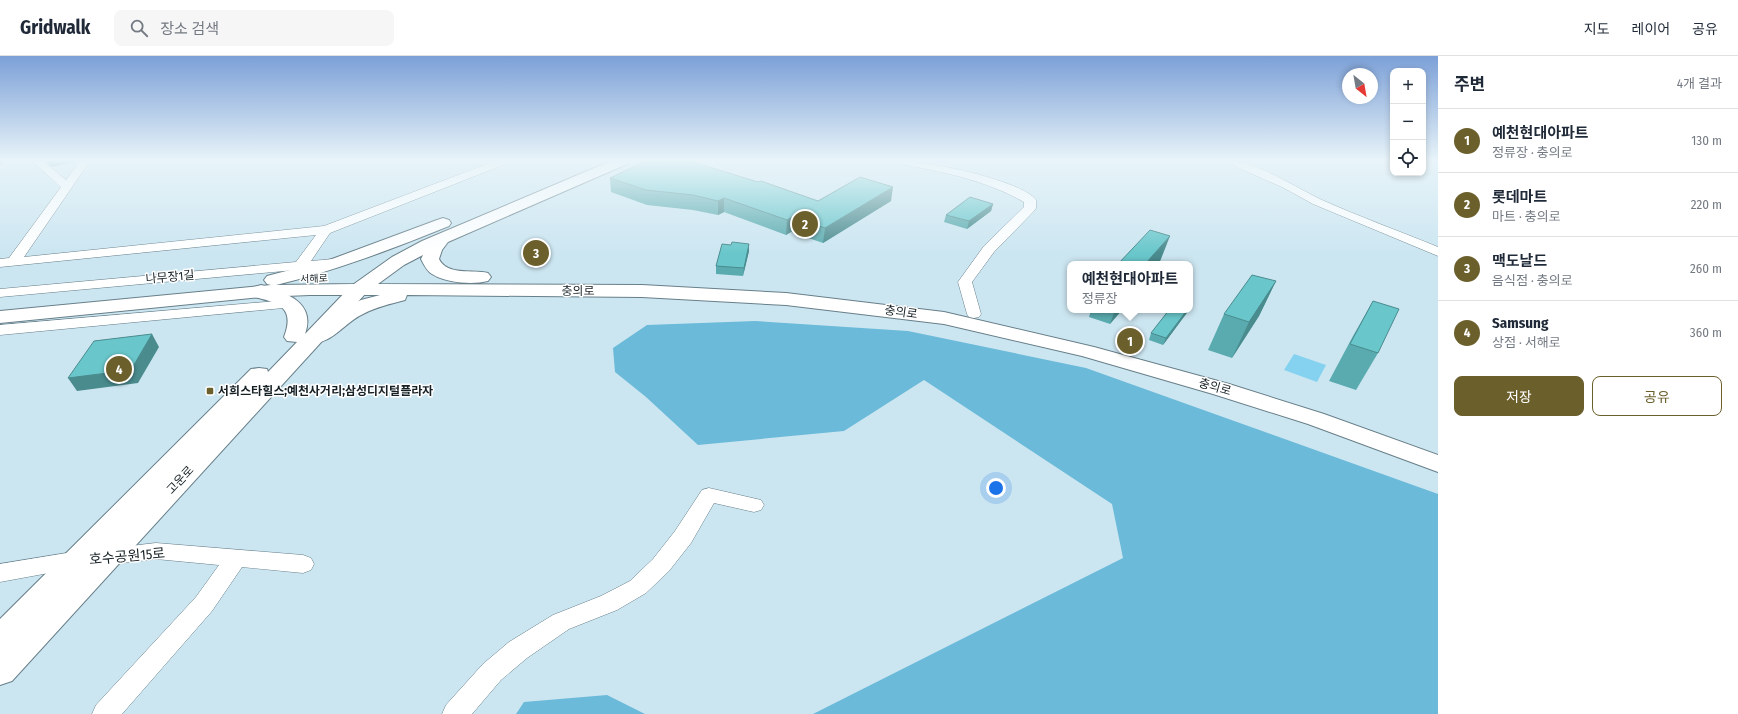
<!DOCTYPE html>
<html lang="ko">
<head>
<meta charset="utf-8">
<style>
	body { margin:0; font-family:"Fira Sans Condensed","Noto Sans KR",sans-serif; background:#f6f6f7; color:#1f2937 }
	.controls { position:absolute; right:12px; top:12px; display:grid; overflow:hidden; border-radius:8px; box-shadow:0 2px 6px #0003 }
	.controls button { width:36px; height:36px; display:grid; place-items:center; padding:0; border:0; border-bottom:1px solid #e0e1e3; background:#fff; color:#1f2937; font:20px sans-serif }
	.compass { position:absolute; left:1342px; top:12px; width:36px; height:36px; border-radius:50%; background:#fff; box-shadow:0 2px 6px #0003; rotate:149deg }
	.you { position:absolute; left:996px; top:432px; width:14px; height:14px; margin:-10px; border:3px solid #fff; border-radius:50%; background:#1a73e8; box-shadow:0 0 0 6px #1a73e833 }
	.badge { display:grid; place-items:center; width:26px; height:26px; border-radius:50%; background:#6b5f2c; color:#fff; font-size:13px; font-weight:700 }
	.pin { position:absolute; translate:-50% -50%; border:2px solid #fff; box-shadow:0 1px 4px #0006 }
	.popup { position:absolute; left:1067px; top:205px; width:126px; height:52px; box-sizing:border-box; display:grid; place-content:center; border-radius:8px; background:#fff; filter:drop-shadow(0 1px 3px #0005); font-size:13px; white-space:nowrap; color:#747a83 }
	.popup b { font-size:15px; color:#1f2937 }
	.popup::after { content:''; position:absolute; left:50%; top:100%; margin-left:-8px; border:8px solid transparent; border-top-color:#fff }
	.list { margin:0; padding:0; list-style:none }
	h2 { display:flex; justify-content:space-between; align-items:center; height:52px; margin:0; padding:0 16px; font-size:17px }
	h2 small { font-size:13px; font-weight:400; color:#747a83 }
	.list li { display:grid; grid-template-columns:26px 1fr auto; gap:12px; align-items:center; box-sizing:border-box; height:64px; padding:0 16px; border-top:1px solid #e0e1e3 }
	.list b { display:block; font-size:15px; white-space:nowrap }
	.list p { margin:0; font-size:13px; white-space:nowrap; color:#747a83 }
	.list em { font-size:13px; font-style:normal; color:#747a83 }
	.actions { display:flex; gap:8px; padding:12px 16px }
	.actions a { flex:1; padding:9px 0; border:1px solid #6b5f2c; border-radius:8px; text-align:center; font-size:14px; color:#6b5f2c }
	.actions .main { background:#6b5f2c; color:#fff }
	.icon { flex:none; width:22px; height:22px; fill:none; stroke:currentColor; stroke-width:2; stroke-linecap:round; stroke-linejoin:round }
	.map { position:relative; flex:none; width:1438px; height:658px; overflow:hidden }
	header { display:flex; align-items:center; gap:24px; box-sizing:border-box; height:56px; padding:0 20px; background:#fff; border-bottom:1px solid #e0e1e3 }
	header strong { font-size:19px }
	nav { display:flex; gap:22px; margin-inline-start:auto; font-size:14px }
	.search { width:280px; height:36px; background:#f6f6f7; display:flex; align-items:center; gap:10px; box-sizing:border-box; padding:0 14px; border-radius:8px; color:#747a83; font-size:15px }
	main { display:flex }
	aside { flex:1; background:#fff }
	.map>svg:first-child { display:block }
</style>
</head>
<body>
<header>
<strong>Gridwalk</strong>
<div class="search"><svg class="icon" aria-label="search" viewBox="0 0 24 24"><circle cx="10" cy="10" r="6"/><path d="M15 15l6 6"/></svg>장소 검색</div>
<nav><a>지도</a><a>레이어</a><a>공유</a></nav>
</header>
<main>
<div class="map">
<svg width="1438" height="658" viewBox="0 0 1438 658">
	<rect width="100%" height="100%" fill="#cce6f1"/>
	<!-- green -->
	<path fill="#84d2f0" d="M1294 298 1326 309 1317 326 1284 314Z"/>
	<!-- forest -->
	<path fill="#6bbad9" d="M755 265 908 275 1086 312 1438 438V658H813L1123 502 1112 448 924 324 844 375 698 389 646 341 615 316 613 292 647 269Z
		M607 639 645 658H516L524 646Z"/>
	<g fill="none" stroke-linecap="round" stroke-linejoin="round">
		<defs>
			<path id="minor" d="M32 105H43L66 124 80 105H90L24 201 324 170 495 105H509L508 107 330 177 311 205 334 203 339 204 341 207 339 210 0 241V233L296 206 316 179 0 211V203L9 202 61 131Z
				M893 105C917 102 1022 124 1036 144V152L1034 155 994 196 972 226 981 258 979 261 974 262 969 261 967 258 958 226 984 190 1024 151V146C985 124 942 115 898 108Z
				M1227 105C1251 102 1298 133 1322 144 1360 161 1399 175 1438 191V200L1313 148 1284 132 1228 107Z
				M289 244 294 245 296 248 294 251 0 279V269Z
				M709 432 761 444 764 449 761 454 754 456 714 447 691 487 669 515 646 537 617 554 569 573 527 602 501 624 472 658H442L446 649 483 608 509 586 553 559 601 540 630 525 653 503 675 475 702 434Z
				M156 487 303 499 311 502 314 508 311 514 303 517 242 511 212 555 122 658H92L96 649 196 541 219 509 156 503 105 509 97 507 94 501 97 495 105 493Z
				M79 495 87 498 90 504 87 510 0 526V508Z"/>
			<path id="secondary" d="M359 227 366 229 368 233 366 237 12 625 0 629V563L251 313 259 312 267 313 268 316 297 286 287 285 284 281C295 252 280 247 254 241L252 237 254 231 261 229 268 231 269 233C292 238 315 250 305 278L352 229Z"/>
			<path id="primary" d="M611 105H629L627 108 448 186 442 194 439 203C447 220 473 213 488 217L491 221 488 225C473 229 446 227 432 218 427 215 424 209 421 203L423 199 404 209 378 228 642 229 786 237 944 256 1094 291 1229 328 1324 358 1438 399V416L1308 368 1213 338 1082 300 944 268 786 249 642 241 407 239 405 244C390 248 376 251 363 258 343 267 330 292 306 286L303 282 306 278 317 273 344 252 361 244 380 239H310L261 241 0 267V255L271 229 267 228 264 224 267 220 332 203 437 164 443 162 449 164 451 167 449 170C392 193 335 215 276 229L354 228 392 201 422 185Z"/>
		</defs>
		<!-- minor casing -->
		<use href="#minor" stroke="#677f89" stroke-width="1"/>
		<!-- secondary casing -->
		<use href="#secondary" stroke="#677f89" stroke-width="2"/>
		<!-- primary casing -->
		<use href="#primary" stroke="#677f89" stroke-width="2"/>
		<!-- minor -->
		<use href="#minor" fill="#fff" fill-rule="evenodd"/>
		<!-- secondary -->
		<use href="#secondary" fill="#fff" fill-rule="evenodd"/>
		<!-- primary -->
		<use href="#primary" fill="#fff" fill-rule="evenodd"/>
	</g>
	<!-- wall -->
	<path fill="#5aabaf" d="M44 105H74L73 106 52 111Z
		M610 122 818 145H891L823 187 791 176 786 179 724 156 718 159 693 154 647 149 611 136Z
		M993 148 991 155 967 173 944 166 946 159Z
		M749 188V195L743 220 716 218V210L731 189Z
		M1276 225 1259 260 1232 302 1208 294 1224 258Z
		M1373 245 1378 297 1356 334 1329 325 1353 280Z
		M1091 254H1122L1110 268 1089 261Z
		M1169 254H1189L1163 289 1149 284 1151 277Z"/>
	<!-- shaded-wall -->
	<path fill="#4a8b8e" d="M0 105H4L0 109Z
		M49 105H74L73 106 52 111Z
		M893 131 891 145 823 187 825 172Z
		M724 142V156L718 159V145Z
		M993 148 991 155 967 173 969 165Z
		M792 161 791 176 786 179 787 164Z
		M1170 180 1159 208H1145Z
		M749 188V195L743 220 744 212Z
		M1276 225 1259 260 1232 302 1249 266Z
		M1115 254H1122L1110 268Z
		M1187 254H1189L1163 289 1166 282Z
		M152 278 159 291 138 327 77 335 68 322Z"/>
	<!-- building -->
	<path fill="#69c7cb" stroke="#4a8b8e" d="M658 105H690L758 126 761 125 818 145 860 121 893 131 825 172 792 161 787 164 724 142 718 145 693 139 646 134 610 122 644 106Z
		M970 141 993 148 969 165 946 159Z
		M1150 174 1170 180 1145 208H1118Z
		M732 186 749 188 744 212 716 210 722 188 731 189Z
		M1252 219 1276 225 1249 266 1224 258Z
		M1373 245 1399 253 1378 297 1350 288Z
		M1169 254H1187L1166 282 1151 277Z
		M152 278 131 314 68 322 94 285Z"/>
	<!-- sky -->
	<linearGradient id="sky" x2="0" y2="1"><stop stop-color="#7ca0d7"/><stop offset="0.53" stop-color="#e8f4f9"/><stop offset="1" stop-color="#e8f4f9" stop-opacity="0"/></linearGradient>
	<rect width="1438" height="197" fill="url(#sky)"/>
	<!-- markers -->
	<rect fill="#6b5f2c" stroke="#fff" stroke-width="1.5" x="206" y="331" width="8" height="8" rx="2"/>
	<g text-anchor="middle" stroke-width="3" stroke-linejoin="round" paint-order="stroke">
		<!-- far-street labels -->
		<g font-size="10" fill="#172125" stroke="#fff">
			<text transform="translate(314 222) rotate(-2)" y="4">서해로</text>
		</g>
		<!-- street labels -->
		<g font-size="12" fill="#172125" stroke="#fff">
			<text transform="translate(170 221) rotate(-5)" y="4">나무장1길</text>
			<text x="578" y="239">충의로</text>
			<text transform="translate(901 256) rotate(8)" y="4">충의로</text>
			<text transform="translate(1215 331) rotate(16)" y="4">충의로</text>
			<text transform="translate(180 424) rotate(-47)" y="4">고운로</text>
		</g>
		<!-- poi labels -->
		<g font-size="12" font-weight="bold" fill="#172125" stroke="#fff" text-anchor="start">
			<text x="218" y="339">서희스타힐스;예천사거리;삼성디지털플라자</text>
		</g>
		<!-- near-street labels -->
		<g font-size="14" fill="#172125" stroke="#fff">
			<text transform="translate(127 500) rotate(-5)" y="5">호수공원15로</text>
		</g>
	</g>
</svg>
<div class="controls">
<button>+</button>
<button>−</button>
<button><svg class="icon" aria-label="locate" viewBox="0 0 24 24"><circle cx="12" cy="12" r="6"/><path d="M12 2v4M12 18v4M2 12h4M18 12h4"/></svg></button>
</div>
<svg class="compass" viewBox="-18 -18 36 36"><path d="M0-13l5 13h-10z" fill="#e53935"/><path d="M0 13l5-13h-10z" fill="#747a83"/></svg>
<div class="you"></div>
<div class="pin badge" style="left:1130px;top:285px">1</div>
<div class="popup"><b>예천현대아파트</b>정류장</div>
<div class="pin badge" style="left:805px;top:168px">2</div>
<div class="pin badge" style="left:536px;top:197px">3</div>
<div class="pin badge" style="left:119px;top:313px">4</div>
</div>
<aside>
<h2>주변<small>4개 결과</small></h2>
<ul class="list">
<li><span class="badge">1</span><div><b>예천현대아파트</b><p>정류장 · 충의로</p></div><em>130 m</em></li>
<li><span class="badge">2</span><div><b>롯데마트</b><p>마트 · 충의로</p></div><em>220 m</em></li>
<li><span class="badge">3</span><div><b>맥도날드</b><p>음식점 · 충의로</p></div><em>260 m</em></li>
<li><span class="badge">4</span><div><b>Samsung</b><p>상점 · 서해로</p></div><em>360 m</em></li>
</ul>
<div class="actions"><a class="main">저장</a><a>공유</a></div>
</aside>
</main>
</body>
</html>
